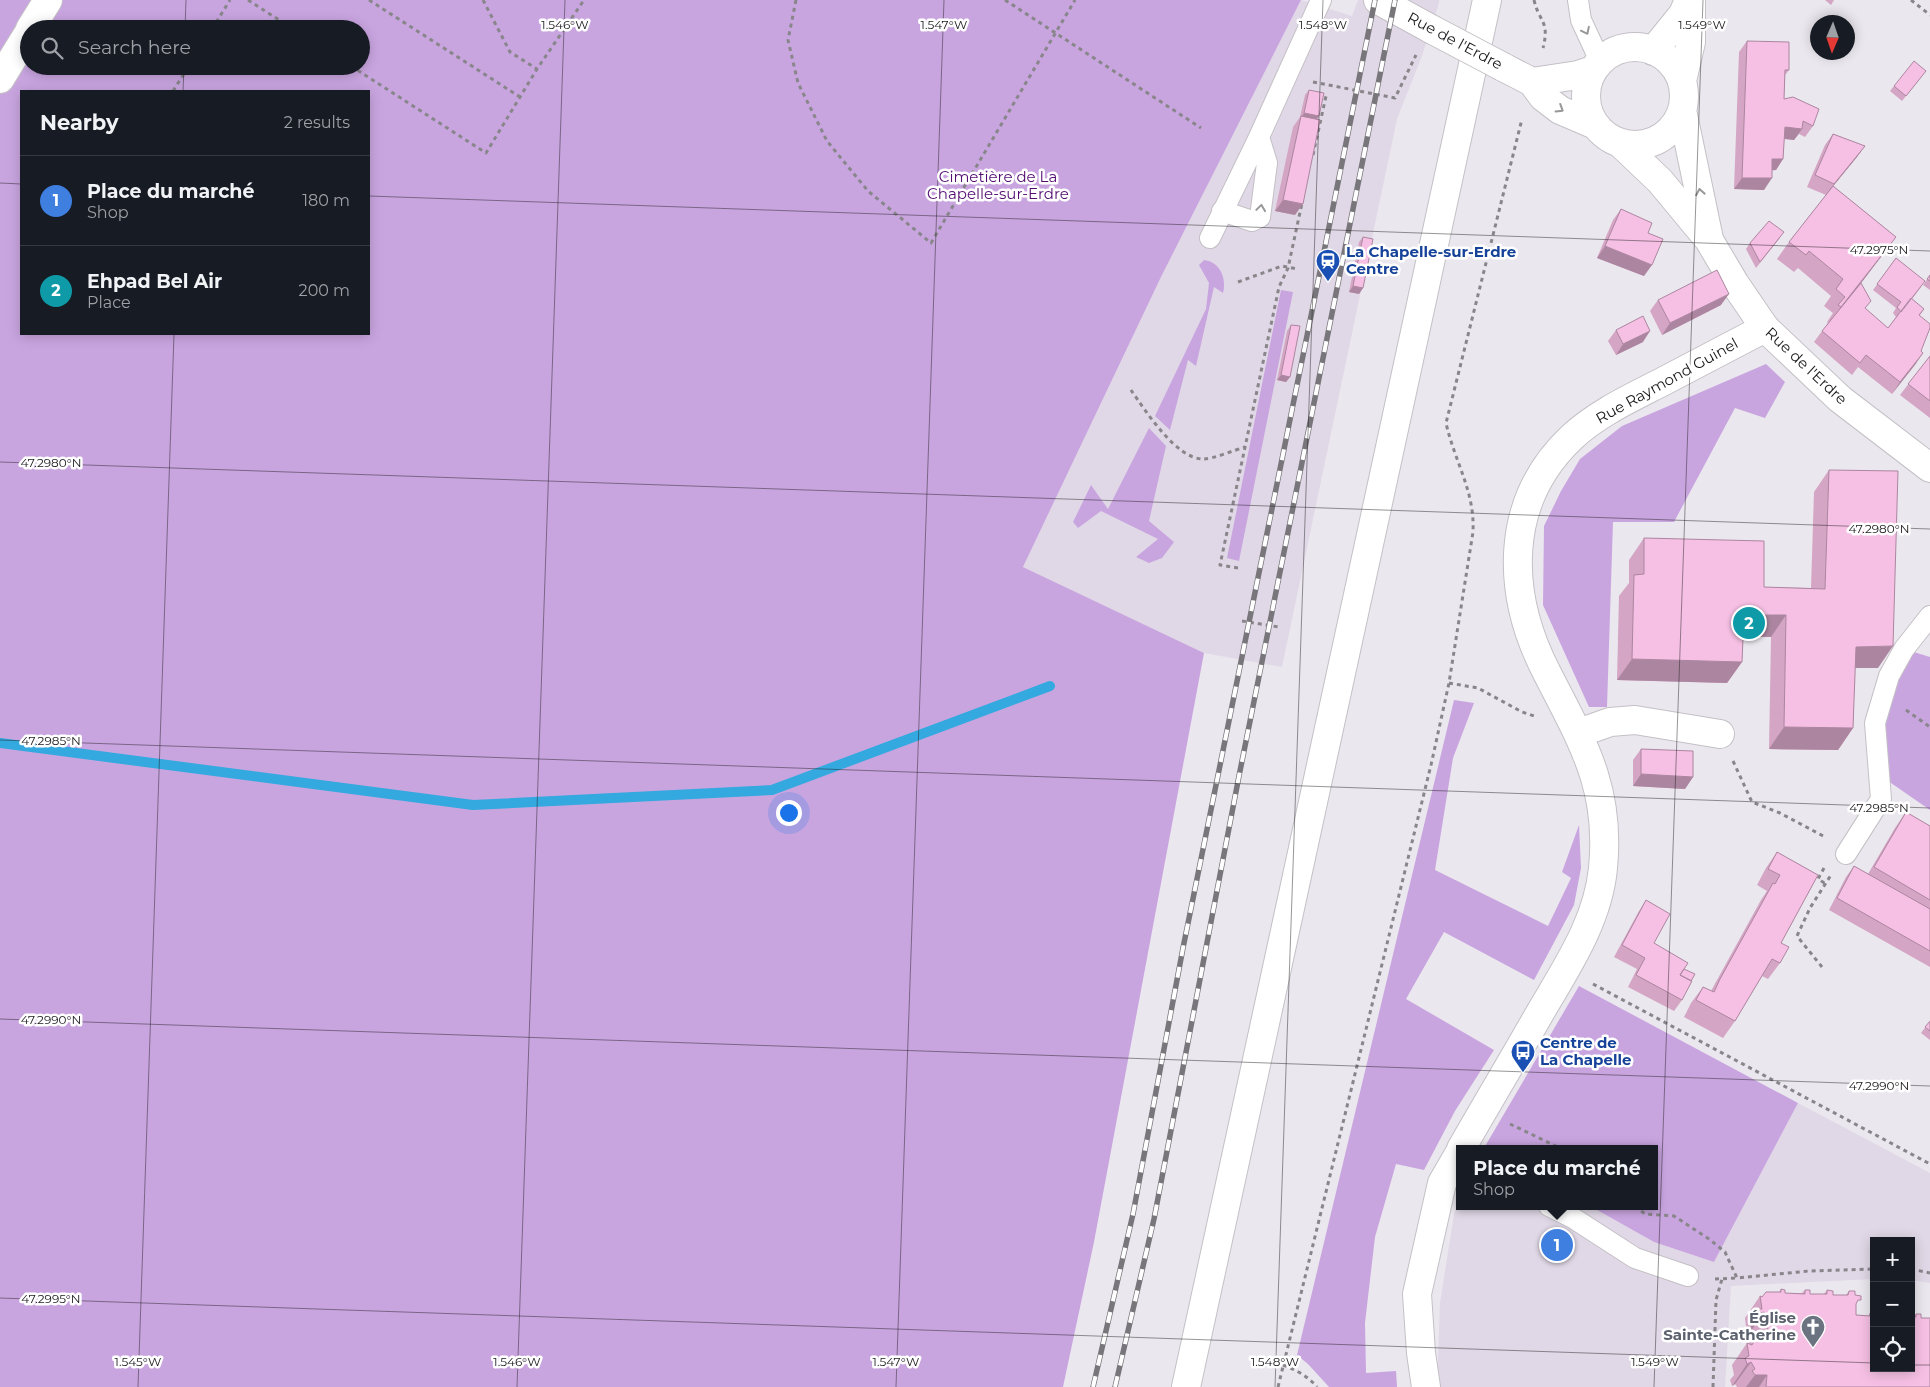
<!DOCTYPE html>
<html lang="en">
<head>
<meta charset="utf-8">
<style>
	body { margin:0; font-family:Montserrat,sans-serif; background:#20242c; color:#f1f3f6 }
	.controls { position:absolute; right:15px; bottom:15px; display:grid; overflow:hidden; border-radius:0px; box-shadow:0 2px 12px #0003 }
	.controls button { width:45px; height:45px; display:grid; place-items:center; padding:0; border:0; border-bottom:1px solid #363941; background:#171b24; color:#f1f3f6; font:25px sans-serif }
	.compass { position:absolute; left:1810px; top:15px; width:45px; height:45px; border-radius:50%; background:#171b24; box-shadow:0 2px 12px #0003; rotate:182deg }
	.you { position:absolute; left:788px; top:812px; width:18px; height:18px; margin:-12px; border:4px solid #fff; border-radius:50%; background:#1a73e8; box-shadow:0 0 0 8px #1a73e833 }
	.badge { display:grid; place-items:center; width:32px; height:32px; border-radius:50%; background:#0f766e; color:#fff; font-size:16px; font-weight:700 }
	.pin { position:absolute; translate:-50% -50%; border:2px solid #fff; box-shadow:0 1px 5px #0006 }
	.popup { position:absolute; left:1456px; top:1145px; width:202px; height:65px; box-sizing:border-box; display:grid; place-content:center; border-radius:0px; background:#171b24; filter:drop-shadow(0 1px 4px #0005); font-size:16px; white-space:nowrap; color:#9ea1a6 }
	.popup b { font-size:19px; color:#f1f3f6 }
	.popup::after { content:''; position:absolute; left:50%; top:100%; margin-left:-10px; border:10px solid transparent; border-top-color:#171b24 }
	.list { margin:0; padding:0; list-style:none }
	h2 { display:flex; justify-content:space-between; align-items:center; height:65px; margin:0; padding:0 20px; font-size:21px }
	h2 small { font-size:16px; font-weight:400; color:#9ea1a6 }
	.list li { display:grid; grid-template-columns:32px 1fr auto; gap:15px; align-items:center; box-sizing:border-box; height:90px; padding:0 20px; border-top:1px solid #363941 }
	.list b { display:block; font-size:19px; white-space:nowrap }
	.list p { margin:0; font-size:16px; white-space:nowrap; color:#9ea1a6 }
	.list em { font-size:16px; font-style:normal; color:#9ea1a6 }
	.icon { flex:none; width:28px; height:28px; fill:none; stroke:currentColor; stroke-width:2; stroke-linecap:round; stroke-linejoin:round }
	.map { position:relative; flex:none; width:1930px; height:1387px; overflow:hidden }
	.search { position:absolute; background:#171b24; box-shadow:0 2px 12px #0003; left:20px; top:20px; width:350px; height:55px; display:flex; align-items:center; gap:12px; box-sizing:border-box; padding:0 18px; border-radius:28px; color:#9ea1a6; font-size:19px }
	.panel { position:absolute; background:#171b24; box-shadow:0 2px 12px #0003; left:20px; top:90px; width:350px; height:245px; border-radius:0px }
	.map>svg:first-child { display:block }
</style>
</head>
<body>
<div class="map">
<svg width="1930" height="1387" viewBox="0 0 1930 1387">
	<rect width="100%" height="100%" fill="#ebe7ee"/>
	<!-- built -->
	<path fill="#e0d8e6" d="M1301 0 1352 16 1358 0H1439V3L1422 56 1397 119 1282 667 1204 653 1023 567 1161 277Z
		M1798 1103 1930 1173V1283L1911 1280V1241H1874V1279L1731 1286 1725 1387H1437L1440 1303 1454 1214 1459 1201 1460 1206H1590L1654 1242 1714 1262Z"/>
	<!-- green -->
	<path fill="#c9a5e0" fill-rule="evenodd" d="M0 0H1301L1161 277 1023 567 1204 653 1094 1242 1063 1387H0ZM29 29H361V66H29ZM21 91H369V334H21Z
		M1204 260C1220 262 1227 278 1223 293L1214 287 1196 366 1188 360 1170 430 1155 416 1206 309 1209 283 1199 265Z
		M1281 290 1293 292 1239 561 1227 558Z
		M1766 364 1785 382 1765 418 1735 408 1674 522H1613L1607 707H1589L1543 605 1544 526 1561 491 1580 459 1622 426Z
		M1149 428 1166 446 1149 521 1174 542 1162 558 1149 563 1136 557 1158 539 1101 511 1078 528 1073 522 1091 485 1108 509Z
		M1904 649 1930 657V810L1878 774 1889 676Z
		M1454 700 1474 703 1453 758 1435 870 1548 926 1571 878 1562 872 1579 825 1581 868 1574 905 1534 980 1444 932 1406 999 1494 1050 1455 1111 1424 1170 1396 1164 1375 1237 1365 1323 1366 1373 1396 1371 1397 1387H1329L1308 1364 1297 1355Z
		M1579 986 1798 1103 1714 1262 1654 1242 1590 1206H1654V1149L1484 1148Z"/>
	<g fill="none" stroke-linecap="round" stroke-linejoin="round">
		<!-- stream -->
		<path stroke="#33a9df" stroke-width="10" d="M0 743 473 805 772 790 1050 686"/>
		<defs>
			<path id="lane" d="M1578 0 1581 20 1600 61
				M1222 211 1252 221 1260 217 1267 163 1259 137
				M1210 238 1259 137 1321 0
				M1846 854 1881 799 1875 723 1889 676 1904 649 1930 616
				M1549 1206 1573 1218 1635 1258 1688 1276"/>
			<path id="street" d="M30 29 48 0
				M0 79 29 32
				M1765 328 1840 399 1930 468
				M1579 733 1610 722 1635 720 1720 734"/>
			<path id="secondary" d="M1378 0 1431 29
				M1586 96a49 49 0 1 1 98 0a49 49 0 1 1-98 0Z
				M1653 51 1683 14 1689 0
				M1503 67 1532 82 1543 97 1560 110 1595 125
				M1682 81 1691 42V0
				M1532 82 1578 75 1593 70
				M1682 110 1709 239
				M1461 1149C1486 1105 1512 1062 1537 1018 1564 971 1598 923 1603 868 1611 787 1582 742 1547 673 1506 594 1503 502 1572 437 1598 413 1631 398 1662 382 1697 364 1731 346 1765 328L1735 284 1709 240 1660 181 1620 143
				M1186 1387C1290 925 1385 462 1487 0
				M1426 1387 1421 1353 1417 1294 1442 1183 1460 1152"/>
		</defs>
		<!-- lane casing -->
		<use href="#lane" stroke="#c4c0c6" stroke-width="22"/>
		<!-- street casing -->
		<use href="#street" stroke="#c4c0c6" stroke-width="30"/>
		<!-- secondary casing -->
		<use href="#secondary" stroke="#c4c0c6" stroke-width="30"/>
		<!-- path -->
		<path stroke="#89868b" stroke-width="3" stroke-dasharray="4 4" stroke-linecap="butt" d="M248 0 293 29
			M369 0 520 97
			M483 0 510 52 537 69
			M796 0 788 40 798 83 827 141 868 191 931 243 1075 0
			M1005 0 1201 128
			M1534 0C1539 22 1550 21 1543 48
			M1911 0 1930 15
			M212 29 230 0
			M351 66 486 153 537 69 584 0
			M1313 82 1395 98 1416 55
			M173 91 189 66
			M1313 155 1326 96 1321 95
			M1238 282 1282 266 1297 269
			M1131 390C1145 410 1176 459 1203 459 1214 459 1234 450 1245 447
			M1238 568 1220 565 1279 287 1288 268 1302 203
			M1242 621 1279 627
			M1449 683 1478 688 1522 712 1534 716
			M1906 710 1930 727
			M1733 761 1752 802 1780 813 1825 837
			M1824 868 1818 879 1826 884
			M1822 967 1797 936 1810 908 1831 875
			M1593 984 1930 1164
			M1510 1124 1562 1149
			M1635 1206 1645 1214 1674 1216 1709 1239 1725 1252 1737 1278 1809 1271 1874 1269
			M1911 1269 1930 1273
			M1715 1279 1737 1278
			M1283 1365C1296 1370 1308 1376 1317 1387
			M1278 1387 1431 765 1449 683 1473 532C1475 491 1455 463 1446 423L1522 119
			M1713 1387 1716 1300 1722 1279"/>
		<!-- lane -->
		<use href="#lane" stroke="#fff" stroke-width="20"/>
		<!-- street -->
		<use href="#street" stroke="#fff" stroke-width="28"/>
		<!-- secondary -->
		<use href="#secondary" stroke="#fff" stroke-width="28"/>
		<defs>
			<path id="rail" d="M1093 1387 1133 1214 1183 948 1375 0
				M1115 1387 1154 1219 1239 776 1395 0"/>
		</defs>
		<!-- rail casing -->
		<use href="#rail" stroke="#78767a" stroke-width="5.5"/>
		<!-- rail -->
		<use href="#rail" stroke="#fff" stroke-width="4" stroke-dasharray="11" stroke-linecap="butt"/>
		<defs>
			<path id="secondary-bridge" d="M1431 29 1503 67"/>
		</defs>
		<!-- secondary-bridge casing -->
		<use href="#secondary-bridge" stroke="#c4c0c6" stroke-width="30" stroke-linecap="butt"/>
		<!-- secondary-bridge -->
		<use href="#secondary-bridge" stroke="#fff" stroke-width="28"/>
	</g>
	<!-- wall -->
	<path fill="#d4a5c4" d="M1825 0H1834L1831 5Z
		M1747 41 1789 70 1785 75 1784 99 1813 126 1805 137 1799 134 1794 140 1784 139 1783 159 1776 170H1772L1764 190 1734 189 1739 52Z
		M1922 76 1902 101 1890 91 1894 86Z
		M1309 90 1319 116 1317 119 1295 215 1275 211 1293 127 1300 117 1305 95Z
		M1833 134 1865 146 1857 157 1833 186 1896 237 1861 283 1865 309 1888 328 1896 317 1893 313 1896 308 1873 290 1896 258 1921 287 1912 299 1924 309 1920 315 1921 351 1923 353 1892 394 1858 367 1852 375 1814 342 1828 323 1827 322 1833 313 1824 306 1831 296 1798 268 1794 272 1777 259 1789 242 1826 195 1807 187 1825 145Z
		M1621 209 1648 233 1644 276 1597 258 1613 220Z
		M1363 237V288L1359 294 1349 292 1359 242Z
		M1780 238 1756 268 1746 249 1750 243Z
		M1930 275V290L1923 285Z
		M1658 300 1721 305 1662 335 1650 311Z
		M1291 325 1290 377 1286 382 1277 380 1287 331Z
		M1616 330 1643 342 1616 355 1608 341Z
		M1930 356V418L1900 395Z
		M1829 470 1878 668H1855L1853 728 1838 750 1769 749 1771 637H1743L1742 662 1727 683 1617 680 1619 596 1629 583V560L1644 538 1764 587 1811 588 1814 492Z
		M1641 749 1693 777 1685 789 1633 786V760Z
		M1906 812 1930 826V967L1829 910 1846 877 1854 866 1868 874 1895 828Z
		M1777 852 1818 875 1781 943 1780 963 1768 979 1762 976 1735 1021 1723 1038 1684 1017 1691 1003 1703 987 1711 991 1761 900 1767 891 1757 885 1766 868Z
		M1646 900 1654 943 1684 969 1691 981 1682 1000 1674 1011 1628 987 1637 969 1614 957 1639 911Z
		M1930 1021V1040L1921 1033Z
		M1781 1289 1785 1293H1802L1805 1290 1810 1294H1824L1827 1290 1833 1295H1846L1849 1291 1856 1307V1315L1868 1316 1870 1313 1874 1368 1916 1314 1930 1387H1737L1735 1384 1732 1386 1730 1380 1734 1375 1732 1365 1747 1343 1748 1344 1752 1338 1749 1334 1745 1335 1744 1331 1746 1327 1745 1318 1760 1296 1762 1297 1779 1292Z"/>
	<!-- shaded-wall -->
	<path fill="#ac86a0" d="M1304 113 1319 116 1315 122 1300 119Z
		M1785 127 1802 129 1794 140 1777 138Z
		M1865 146 1857 157 1826 195 1834 184Z
		M1772 159H1783L1776 170 1765 171Z
		M1742 178H1772L1764 190 1734 189Z
		M1283 200 1303 204 1295 215 1275 211Z
		M1896 237 1884 253 1830 324 1841 307Z
		M1605 246 1652 265 1644 276 1597 258Z
		M1353 286 1363 288 1359 294 1349 292Z
		M1729 294 1721 305 1662 335 1670 323Z
		M1650 331 1643 342 1616 355 1623 344Z
		M1923 353 1915 365 1892 394 1900 382Z
		M1281 375 1290 377 1286 382 1277 380Z
		M1744 615H1786L1771 637 1729 636Z
		M1893 646 1878 668H1841L1856 647Z
		M1632 659 1742 662 1727 683 1617 680Z
		M1784 727 1853 728 1838 750 1769 749Z
		M1641 774 1693 777 1685 789 1633 786Z
		M1764 1312 1749 1334 1745 1335 1760 1313Z
		M1751 1362 1735 1384 1732 1386 1747 1364Z
		M1755 1375H1767L1759 1387H1746Z"/>
	<!-- building -->
	<path fill="#f6c0e4" stroke="#ac86a0" d="M1747 41 1789 42V70H1785L1784 99 1793 97 1819 109 1813 126 1803 121 1802 129 1785 127 1783 159H1772V178H1742Z
		M1914 61 1926 71 1906 96 1894 86Z
		M1309 90 1324 93 1319 116 1304 113Z
		M1301 116 1320 120 1303 204 1283 200Z
		M1833 134 1865 146 1834 184 1815 175Z
		M1833 186 1896 237 1841 307 1838 305 1845 297 1836 289 1843 279 1809 251 1806 255 1789 242Z
		M1621 209 1652 223 1648 233 1663 239 1652 265 1605 246Z
		M1769 221 1784 232 1760 262 1750 243Z
		M1363 237 1373 239 1363 288 1353 286Z
		M1896 258 1925 281 1901 312 1897 307 1901 302 1877 284Z
		M1717 270 1729 294 1670 323 1658 300Z
		M1930 275V281L1927 279Z
		M1861 283 1871 301 1865 308 1888 328 1911 298 1924 309 1919 315 1930 324V328L1921 351 1923 353 1900 382 1866 355 1860 363 1822 331Z
		M1643 316 1650 331 1623 344 1616 330Z
		M1291 325 1300 326 1290 377 1281 375Z
		M1930 356V401L1908 384Z
		M1829 470 1898 471 1893 646 1856 647 1853 728 1784 727 1786 615H1744L1742 662 1632 659 1634 575 1644 574V538L1764 541V587L1825 589Z
		M1641 749 1693 751V777L1641 774Z
		M1906 812 1930 826V900L1874 867Z
		M1777 852 1818 875 1781 943 1789 947 1780 963 1772 959 1735 1021 1696 1000 1703 987 1714 992 1720 979 1773 883 1775 884 1780 875 1768 869Z
		M1854 866 1930 909V951L1837 898Z
		M1646 900 1670 914 1654 943 1688 963 1680 975 1692 981 1682 1000 1636 975 1645 958 1622 945Z
		M1684 969 1695 974 1691 981 1680 975Z
		M1930 1021V1031L1925 1027Z
		M1781 1289 1785 1290V1293L1805 1294V1290H1810V1294H1827V1290L1833 1291V1295H1848L1849 1291H1855V1295L1861 1296V1300H1858L1856 1304V1315L1870 1316V1313H1874V1368H1911V1317H1916V1314H1921V1318H1930V1387H1766L1767 1375H1755L1752 1371 1755 1369 1751 1362 1747 1364 1745 1358 1749 1356 1747 1343 1752 1345 1756 1338 1754 1335 1758 1332 1768 1333 1767 1316 1764 1312 1760 1313 1759 1309H1762L1760 1296 1762 1297 1766 1292H1781Z"/>
	<!-- one-way arrows -->
	<defs><path id="oneway-chevron" d="M-2-3.5L2.5 0L-2 3.5" fill="none" stroke-width="1.6" stroke-linecap="round" stroke-linejoin="round" transform="scale(1.25)"/></defs>
	<g stroke="#989798">
		<use href="#oneway-chevron" transform="translate(1586 31) rotate(64)"/>
		<use href="#oneway-chevron" transform="translate(1560 109) rotate(32)"/>
		<use href="#oneway-chevron" transform="translate(1700 192) rotate(-100)"/>
		<use href="#oneway-chevron" transform="translate(1261 208) rotate(-82)"/>
	</g>
	<!-- ticks -->
	<path fill="none" stroke="#1a181b" stroke-width="1" stroke-opacity="0.45" d="M185 29 186 0M183 91 184 66M0 183 21 184M369 196 1930 251M0 462 1930 529M0 740 1930 808M0 1019 1930 1086M0 1298 1874 1363M1911 1365H1930M138 1387 174 334M517 1387 565 0M896 1387 944 0M1275 1387 1323 0M1654 1387 1703 0"/>
	<!-- icons -->
	<defs>
		<symbol id="station-pin" viewBox="-11 -11 22 30"><path d="M0 17L-7.5 6A9.5 9.5 0 1 1 7.5 6Z" fill="#1a4fb4" stroke="#fff"/><path d="M-3-6H3Q5-6 5-4V2Q5 4 3 4L4.5 6H3L1.5 4h-3L-3 6H-4.5L-3 4Q-5 4-5 2V-4Q-5-6-3-6ZM-3.5-4v3h7v-3ZM-3.5 1v1.5H-2V1ZM2 1v1.5H3.5V1Z" fill="#fff"/></symbol>
		<symbol id="bus-pin" viewBox="-11 -11 22 30"><path d="M0 17L-7.5 6A9.5 9.5 0 1 1 7.5 6Z" fill="#1a4fb4" stroke="#fff"/><path d="M-5-6H5V4H4V6H2V4H-2V6H-4V4H-5ZM-3.5-4V0h7V-4ZM-3.5 1.2v1.5H-2V1.2ZM2 1.2v1.5H3.5V1.2Z" fill="#fff"/></symbol>
		<symbol id="church-pin" viewBox="-11 -11 22 30"><path d="M0 17L-7.5 6A9.5 9.5 0 1 1 7.5 6Z" fill="#6b7280" stroke="#fff"/><path d="M-1.2-6h2.4v3.5h3.3v2.4h-3.3V6h-2.4V-.1h-3.3v-2.4h3.3Z" fill="#fff"/></symbol>
	</defs>
	<g fill-rule="evenodd">
		<use href="#station-pin" x="1314" y="247" width="28" height="38"/>
		<use href="#bus-pin" x="1509" y="1038" width="28" height="38"/>
		<use href="#church-pin" x="1799" y="1313" width="28" height="38"/>
	</g>
	<g text-anchor="middle" stroke-width="5" stroke-linejoin="round" paint-order="stroke">
		<!-- street labels -->
		<g font-size="15" fill="#1a181b" stroke="#fff">
			<text transform="translate(1455 41) rotate(28)" y="5">Rue de l'Erdre</text>
			<text transform="translate(1806 366) rotate(43)" y="5">Rue de l'Erdre</text>
			<text transform="translate(1667 381) rotate(-29)" y="5">Rue Raymond Guinel</text>
		</g>
		<!-- park labels -->
		<g font-size="15" fill="#520b71" stroke="#fff">
			<text x="998" y="182">Cimetière de La<tspan x="998" dy="17">Chapelle-sur-Erdre</tspan></text>
		</g>
		<!-- transit labels -->
		<g font-size="15" font-weight="bold" fill="#164399" stroke="#fff" text-anchor="start">
			<text x="1346" y="257">La Chapelle-sur-Erdre<tspan x="1346" dy="17">Centre</tspan></text>
			<text x="1540" y="1048">Centre de<tspan x="1540" dy="17">La Chapelle</tspan></text>
		</g>
		<!-- worship labels -->
		<g font-size="15" font-weight="bold" fill="#5b616d" stroke="#fff" text-anchor="end">
			<text x="1796" y="1323">Église<tspan x="1796" dy="17">Sainte-Catherine</tspan></text>
		</g>
	</g>
	<g font-size="12" text-anchor="middle" fill="#1a181b" stroke="#fff" stroke-width="5" stroke-linejoin="round" paint-order="stroke">
		<text x="565" y="29">1.546°W</text>
		<text x="944" y="29">1.547°W</text>
		<text x="1323" y="29">1.548°W</text>
		<text x="1702" y="29">1.549°W</text>
		<text x="1879" y="254">47.2975°N</text>
		<text x="51" y="467">47.2980°N</text>
		<text x="1879" y="533">47.2980°N</text>
		<text x="51" y="745">47.2985°N</text>
		<text x="1879" y="812">47.2985°N</text>
		<text x="51" y="1024">47.2990°N</text>
		<text x="1879" y="1090">47.2990°N</text>
		<text x="51" y="1303">47.2995°N</text>
		<text x="138" y="1366">1.545°W</text>
		<text x="517" y="1366">1.546°W</text>
		<text x="896" y="1366">1.547°W</text>
		<text x="1275" y="1366">1.548°W</text>
		<text x="1655" y="1366">1.549°W</text>
	</g>
</svg>
<div class="controls">
<button>+</button>
<button>−</button>
<button><svg class="icon" aria-label="locate" viewBox="0 0 24 24"><circle cx="12" cy="12" r="6"/><path d="M12 2v4M12 18v4M2 12h4M18 12h4"/></svg></button>
</div>
<svg class="compass" viewBox="-18 -18 36 36"><path d="M0-13l5 13h-10z" fill="#e53935"/><path d="M0 13l5-13h-10z" fill="#9ea1a6"/></svg>
<div class="you"></div>
<div class="pin badge" style="left:1557px;top:1245px;background:#3f7fe0">1</div>
<div class="popup"><b>Place du marché</b>Shop</div>
<div class="pin badge" style="left:1749px;top:623px;background:#0f9aa8">2</div>
<div class="search"><svg class="icon" aria-label="search" viewBox="0 0 24 24"><circle cx="10" cy="10" r="6"/><path d="M15 15l6 6"/></svg>Search here</div>
<section class="panel">
<h2>Nearby<small>2 results</small></h2>
<ul class="list">
<li><span class="badge" style="background:#3f7fe0">1</span><div><b>Place du marché</b><p>Shop</p></div><em>180 m</em></li>
<li><span class="badge" style="background:#0f9aa8">2</span><div><b>Ehpad Bel Air</b><p>Place</p></div><em>200 m</em></li>
</ul>
</section>
</div>
</body>
</html>
